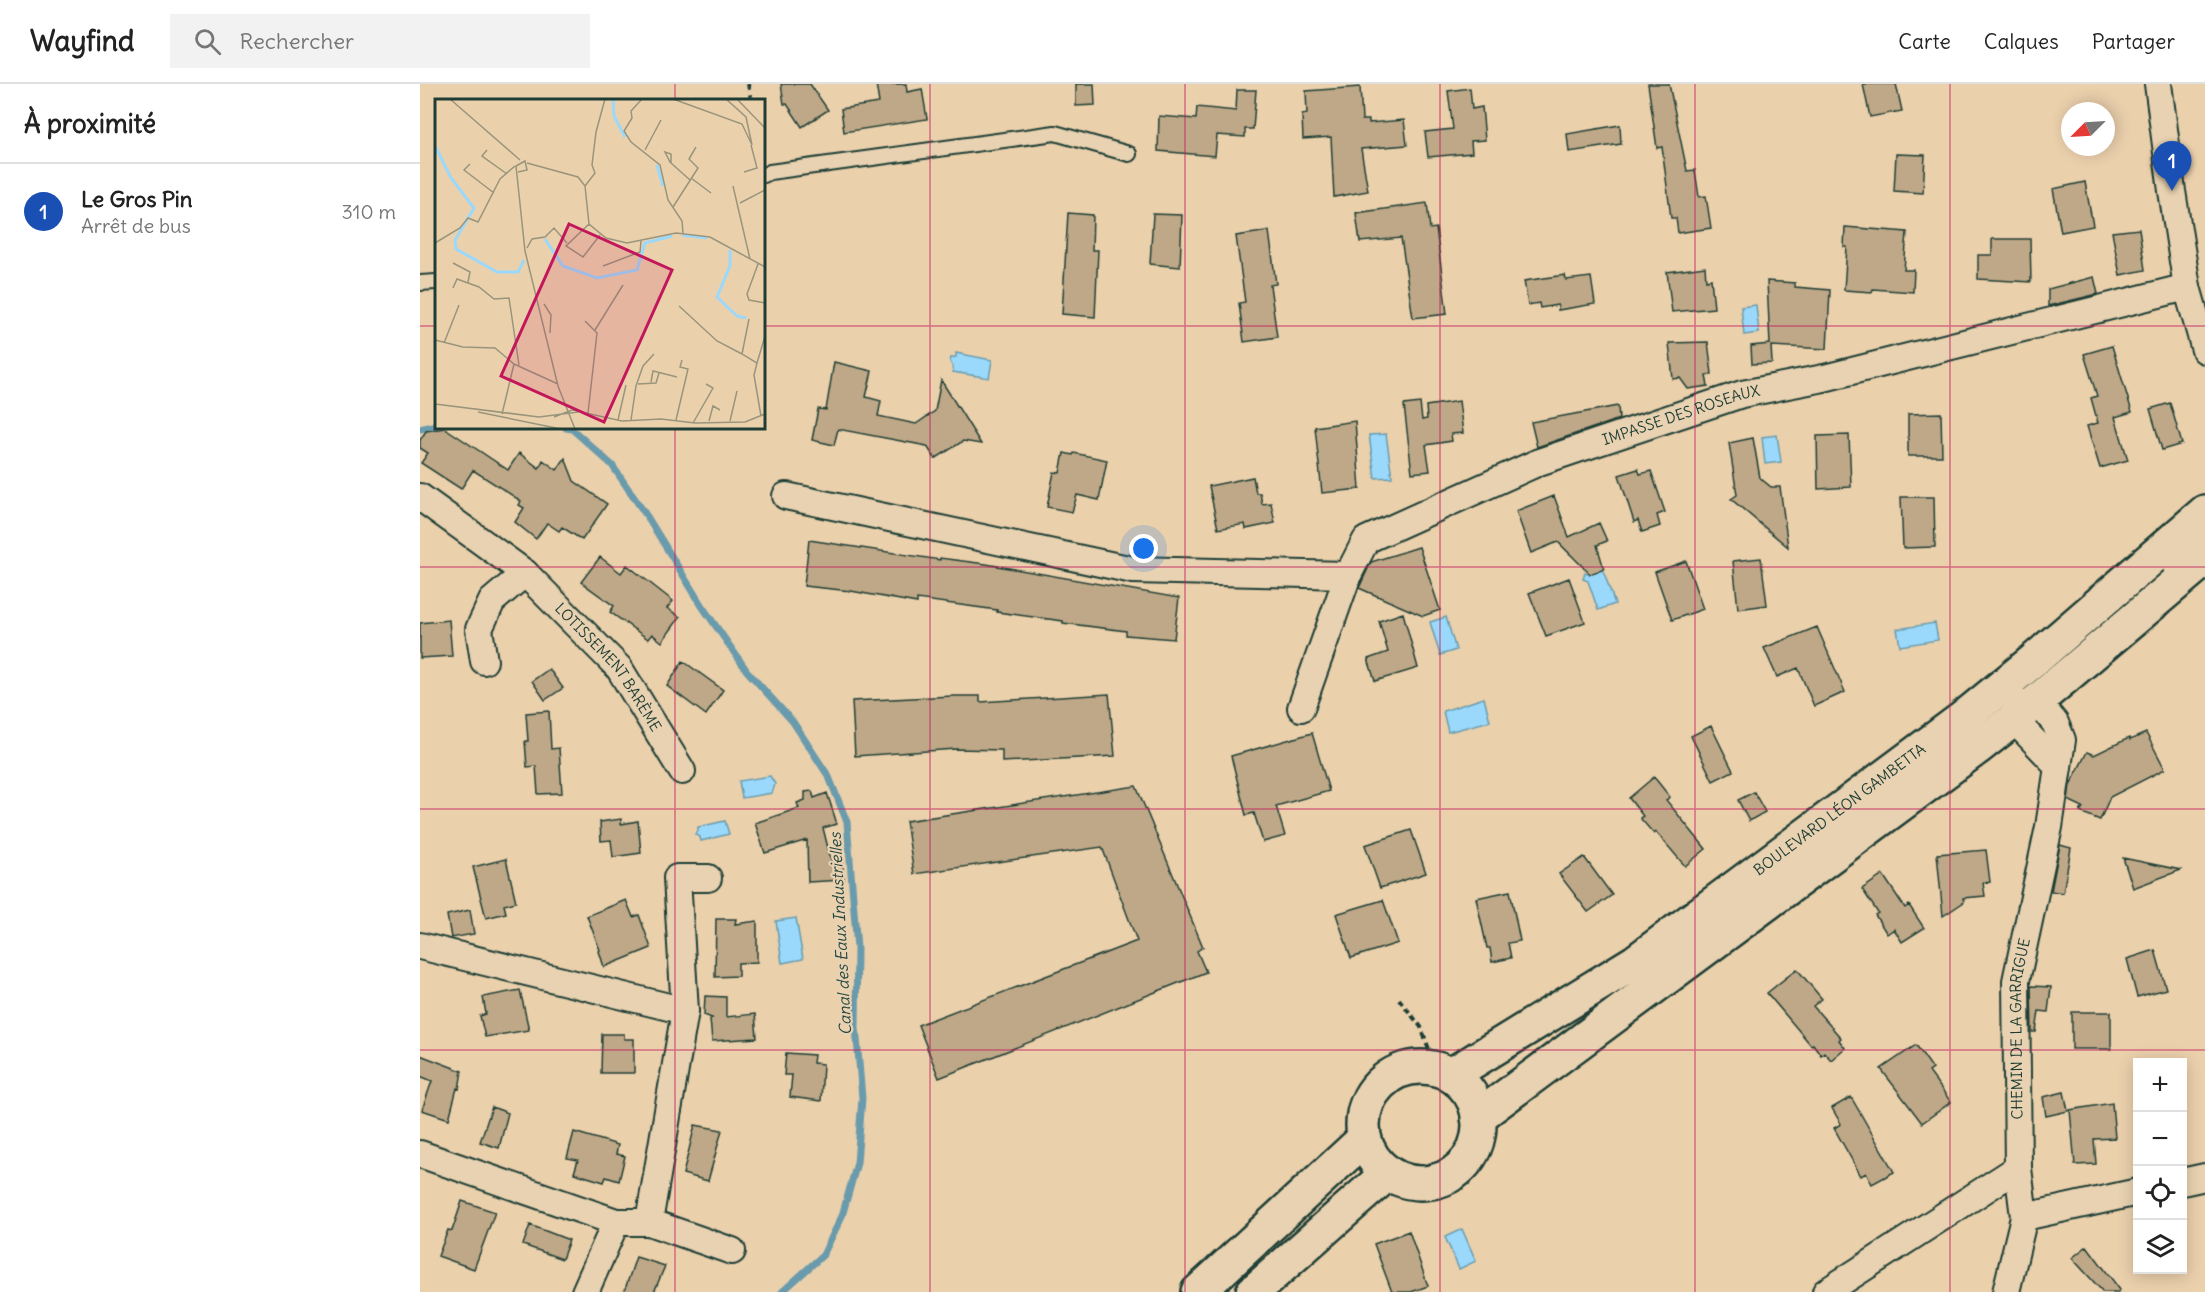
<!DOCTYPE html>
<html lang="fr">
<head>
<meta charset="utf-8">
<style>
	body { margin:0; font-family:Delius,sans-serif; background:#f2f2f2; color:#222 }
	.controls { position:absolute; right:18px; bottom:18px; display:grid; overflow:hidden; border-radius:0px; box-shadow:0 3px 15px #0003 }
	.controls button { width:54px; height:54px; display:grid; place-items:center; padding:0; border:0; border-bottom:2px solid #e0e0e0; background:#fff; color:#222; font:30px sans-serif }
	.compass { position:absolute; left:1641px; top:18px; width:54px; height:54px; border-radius:50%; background:#fff; box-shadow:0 3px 15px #0003; rotate:246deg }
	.you { position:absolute; left:724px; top:465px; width:21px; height:21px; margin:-15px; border:4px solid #fff; border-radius:50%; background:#1a73e8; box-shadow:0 0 0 9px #1a73e833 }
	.badge { display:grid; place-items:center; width:39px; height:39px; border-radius:50%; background:#b45309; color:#fff; font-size:20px; font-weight:700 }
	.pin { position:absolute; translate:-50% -50px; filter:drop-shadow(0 2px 3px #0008) }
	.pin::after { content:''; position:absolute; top:32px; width:21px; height:18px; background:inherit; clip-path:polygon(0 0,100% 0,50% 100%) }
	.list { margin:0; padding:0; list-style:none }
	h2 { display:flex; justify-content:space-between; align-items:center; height:78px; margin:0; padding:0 24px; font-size:26px }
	h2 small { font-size:20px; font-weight:400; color:#767676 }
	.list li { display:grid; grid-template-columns:39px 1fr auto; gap:18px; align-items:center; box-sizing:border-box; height:96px; padding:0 24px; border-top:2px solid #e0e0e0 }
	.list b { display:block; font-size:22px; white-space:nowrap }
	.list p { margin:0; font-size:20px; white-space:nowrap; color:#767676 }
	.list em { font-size:20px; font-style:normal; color:#767676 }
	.icon { flex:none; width:33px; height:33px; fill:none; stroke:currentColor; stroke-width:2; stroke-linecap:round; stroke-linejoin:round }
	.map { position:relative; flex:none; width:1785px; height:1208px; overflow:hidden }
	header { display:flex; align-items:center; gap:36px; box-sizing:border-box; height:84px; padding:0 30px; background:#fff; border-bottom:2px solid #e0e0e0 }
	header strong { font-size:28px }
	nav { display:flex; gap:33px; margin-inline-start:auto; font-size:21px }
	.search { width:420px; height:54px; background:#f2f2f2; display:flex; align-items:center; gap:15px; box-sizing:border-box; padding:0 21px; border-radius:0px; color:#767676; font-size:22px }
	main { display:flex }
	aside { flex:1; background:#fff }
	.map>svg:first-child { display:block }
</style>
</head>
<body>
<header>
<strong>Wayfind</strong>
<div class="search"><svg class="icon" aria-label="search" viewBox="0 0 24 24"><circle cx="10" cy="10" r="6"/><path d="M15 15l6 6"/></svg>Rechercher</div>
<nav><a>Carte</a><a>Calques</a><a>Partager</a></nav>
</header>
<main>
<aside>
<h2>À proximité<small></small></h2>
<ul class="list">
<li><span class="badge" style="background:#1a4fb4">1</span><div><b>Le Gros Pin</b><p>Arrêt de bus</p></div><em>310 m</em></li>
</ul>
</aside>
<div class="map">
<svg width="1785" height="1208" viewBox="0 0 1785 1208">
	<rect width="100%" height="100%" fill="#ebd0ac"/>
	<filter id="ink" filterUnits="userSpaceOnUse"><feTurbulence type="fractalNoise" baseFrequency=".0167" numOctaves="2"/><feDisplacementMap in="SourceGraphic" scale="12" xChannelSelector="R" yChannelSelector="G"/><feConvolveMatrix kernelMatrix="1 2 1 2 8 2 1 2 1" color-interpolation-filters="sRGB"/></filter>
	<g filter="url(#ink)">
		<!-- water -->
		<path fill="#9ad9fc" stroke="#699bac" stroke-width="1.5" d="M1336 221 1339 249 1324 251 1321 223Z
			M536 269 572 276 569 294 533 288V283L530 278 531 274 536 273Z
			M966 350 972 393 955 394 949 351Z
			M1357 351 1361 378 1345 380 1342 353Z
			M1183 486 1195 520 1178 526 1168 497 1163 495 1165 489 1170 490Z
			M1026 533 1036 566 1020 571 1010 538Z
			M1515 539 1518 556 1480 562 1477 545Z
			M1064 614 1070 637 1028 648 1023 627Z
			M350 692 355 700 352 709 322 714 319 697Z
			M305 737 309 750 281 757 280 753 275 750 278 747V743Z
			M376 834 383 875 362 879 356 837Z
			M1042 1145 1056 1177 1039 1185 1025 1153Z"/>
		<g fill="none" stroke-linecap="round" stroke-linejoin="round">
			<!-- stream -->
			<path stroke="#699bac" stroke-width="7" d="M146 344 152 345 192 381 228 434 282 522 327 587 373 638 409 693 427 738 437 864 436 943 442 1014 437 1079 422 1132 403 1171 362 1208
				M0 345 16 341"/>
		</g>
		<!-- building -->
		<path fill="#bfa887" stroke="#1f3d34" stroke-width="1.5" d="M361 0H390L408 26 382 43 367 20H364Z
			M456 0H486L487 8 502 5 507 35 424 48 421 25 459 19Z
			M656 0H674L675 21 656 22Z
			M1228 0H1249L1267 87 1275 86 1279 113 1286 112 1291 144 1258 149 1256 134H1251L1242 63 1237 64Z
			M1443 0H1476L1482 27 1450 33Z
			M940 3 942 36H949V39L984 36 987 61 941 65 948 107 914 113 911 53 883 55 882 31 887 30 886 7Z
			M1050 4 1052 25 1062 23 1065 56 1051 57 1052 69 1008 73 1005 48 1033 45 1028 7Z
			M817 6H836L833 45H825V53L797 51 795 72 738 67 739 32 776 35 777 23 816 27Z
			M1200 41 1201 60 1149 68 1147 50Z
			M1476 70 1505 71 1503 109 1474 107Z
			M1665 98 1673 142 1641 148 1633 105Z
			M1007 119 1010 145 1016 144 1027 230 993 234 981 154 940 158 936 129Z
			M648 129 673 131 672 166H678L675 233 642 230Z
			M733 130 762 131 760 183 730 180Z
			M1425 143 1487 148 1484 186H1494L1493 208 1453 205 1452 208 1424 206 1427 163H1424Z
			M1719 145 1725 186 1700 191 1692 148Z
			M849 147 856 200 850 201 857 253 824 258 819 219 825 218 816 152Z
			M1572 155H1610L1611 198 1558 195V171H1572Z
			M1285 183 1286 196 1291 195 1294 224 1252 228 1247 188Z
			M1145 191 1146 196 1171 193 1175 220 1138 226V221L1120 224 1119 219 1108 221 1104 197Z
			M1674 193 1678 210 1628 222V205Z
			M1347 197 1375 199V203L1410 206 1407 265 1351 262 1352 279 1332 280 1331 262 1350 260Z
			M1288 258 1292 290 1286 291 1288 302 1268 305 1260 294 1253 295 1249 259Z
			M1692 262 1712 328 1695 333 1708 376 1680 384 1667 342 1678 339 1671 314 1677 312 1664 270Z
			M414 278 452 287 446 313 461 317 458 332 496 340 515 327 521 296 561 360 543 357 515 375 507 362 418 345 414 361 392 356 398 325 406 326Z
			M1039 317 1043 349 1031 350 1032 357 1006 361 1010 387 992 389 984 321 1000 319 1002 336 1007 335 1006 322Z
			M1750 319 1762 360 1742 366 1730 325Z
			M1198 322 1199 335 1117 363 1111 338Z
			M1521 329 1522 372H1488V330Z
			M935 337 940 405 902 409 895 343Z
			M25 344 88 386 99 369 119 384 123 376 137 386 145 374 154 397 187 420 162 456 142 443 139 447 127 439 116 455 95 438 104 424 99 421 101 417 53 386 41 405 1 379 8 369 0 364V356L6 347Z
			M1429 351 1431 403 1398 405 1397 352Z
			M1333 354 1340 394 1351 403H1360L1368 463 1311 415 1317 411 1309 359Z
			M644 369 653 371 654 369 687 376 679 416 657 411 652 428 627 423 634 388 640 389Z
			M1218 385 1220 390 1231 387 1245 428 1237 431 1240 442 1222 448 1218 436 1214 438 1199 391Z
			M833 393 836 409H840L842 420 851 419 855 439 826 445 825 440 798 445 789 402Z
			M1134 412 1149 453 1179 439 1187 457 1177 461 1184 485 1170 490 1138 458 1111 469 1096 427Z
			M1481 413H1514L1515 463 1483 464Z
			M389 456 520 476V474L566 480 759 514 754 555 706 551V547L643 539V537L577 528V526L497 515V519L431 507 384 502Z
			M999 463 1020 526 1003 532 939 504 951 478Z
			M180 473 201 489 207 481 253 517 247 524 260 533 242 558 232 550 228 555 190 528 194 522 161 498Z
			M1341 474 1347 521 1318 525 1313 477Z
			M1266 477 1283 525 1252 536 1235 488Z
			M1149 494 1165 538 1126 552 1109 509Z
			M983 529 998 584 955 597 948 575 968 568 959 537Z
			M29 536 32 572 0 574V539Z
			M1397 543 1425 608 1394 622 1378 584 1357 593 1344 564Z
			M263 577 303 606 286 631 247 602Z
			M129 585 143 604 125 616 112 597Z
			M689 610 695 672 582 678V666L536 665 435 672 432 617 533 612H560V618Z
			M129 627 131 665 139 664 142 709 118 710 116 682 107 683 105 657H108L106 629Z
			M1291 642 1313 687 1293 697 1271 652Z
			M892 649 909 707 856 722 865 752 843 758 834 729 826 731 811 672Z
			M1726 649 1745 685 1690 713 1680 736 1660 728 1663 723 1648 716 1650 701 1667 668 1674 671 1709 654 1710 656Z
			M1234 693 1250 713 1246 716 1286 765 1265 782 1236 748 1234 750 1220 734 1223 732 1209 714Z
			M716 702 783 863 777 867 786 888 519 994 498 941 717 857 682 763 494 790 486 737Z
			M392 707 394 714 407 709 417 740 403 744 411 776H422L424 796 388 798 387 756 345 769 335 739 379 724 377 719 385 716V708Z
			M1334 708 1345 728 1329 737 1318 716Z
			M201 735V740L218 737 221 769 193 773 191 756 181 757 180 738Z
			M991 746 1006 789 960 804 945 761Z
			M1640 761 1651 764 1643 809 1631 807Z
			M1566 766 1570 798 1563 799 1565 812 1543 814 1544 818 1523 832 1517 770Z
			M1164 773 1192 811 1168 828 1139 790Z
			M1703 774 1761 786 1713 804Z
			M86 775 96 818 84 821 86 829 66 834 53 783Z
			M1463 791 1485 824 1489 821 1504 844 1482 858 1474 845 1467 850 1455 831 1458 829 1442 805Z
			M1090 807 1100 857 1088 859 1091 874 1072 878 1070 864H1067L1056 814Z
			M206 816 213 833 219 831 231 864 184 883 179 867 180 866 167 832Z
			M963 816 978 859 931 874 916 830Z
			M50 826 54 850 31 854 27 831Z
			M296 835H316L315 840 337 837V878L318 879V892L295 893Z
			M1735 866 1746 905 1717 913 1707 875Z
			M1377 885 1402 915 1393 922 1421 954 1419 956 1425 964 1411 976 1404 968 1401 971 1393 960 1391 961 1347 909Z
			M1611 902 1631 903 1628 928 1619 927 1616 948H1612Z
			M100 906 109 946 65 953 60 932 66 930 63 913Z
			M285 912 306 913V933L335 930 337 954 292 957 290 935 292 934 284 931Z
			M1652 928H1691V965H1652Z
			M182 950H204V955H214V989H181Z
			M1496 961 1513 985 1509 988 1531 1018 1502 1039 1461 985Z
			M366 969 394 971 393 979 403 980 401 1017 370 1013 372 991H364Z
			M0 971 42 987 39 1005 37 1004 29 1035 2 1026 12 997 0 992Z
			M1644 1008 1648 1027 1626 1032 1623 1013Z
			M1431 1013 1474 1088 1452 1100 1446 1089 1441 1092 1414 1044 1421 1040 1412 1024Z
			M1692 1019 1695 1054 1674 1055 1676 1080 1655 1081 1650 1026Z
			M72 1023 88 1029 79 1064 60 1058Z
			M275 1041 302 1046 288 1097 263 1090Z
			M154 1048 198 1061 196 1070 205 1072 199 1097 186 1093 184 1098 154 1089 158 1076 147 1074Z
			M42 1117 75 1128 54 1185 18 1172 28 1146 32 1147Z
			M110 1141 149 1156 142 1175 103 1161Z
			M989 1147 1008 1202 991 1208H972L954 1160Z
			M1667 1162 1700 1206 1698 1208H1683L1652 1174Z
			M216 1173 245 1182 234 1208H204Z"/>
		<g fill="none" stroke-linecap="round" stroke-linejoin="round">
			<defs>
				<path id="service" d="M344 91 350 88 635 49 709 70
					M0 199 16 198"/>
				<g id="minor">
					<path d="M1738 0 1752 107 1767 203 1785 266"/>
					<path d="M366 412 713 486 928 491"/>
					<path id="s1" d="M0 413 105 489 199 584 262 687"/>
					<path d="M1756 482 1785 455"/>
					<path d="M64 577 59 545 72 517 105 489"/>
					<path d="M1597 617 1594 636 1638 682"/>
					<path id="s2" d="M881 624 928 491 946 456 1119 378 1322 310 1404 294 1767 203"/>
					<path d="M0 862 265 927 229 1138H196L0 1070"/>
					<path d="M265 927 257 794H288"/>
					<path d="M1762 1098 1785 1093"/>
					<path d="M1604 1133 1718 1108"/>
					<path d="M229 1138 312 1167"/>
					<path d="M165 1208 196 1138"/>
					<path d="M1406 1208 1598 1084"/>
					<path id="s3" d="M1586 1208 1604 1133 1598 1084 1596 897 1629 743 1642 656 1635 639 1617 617"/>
				</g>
				<g id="secondary">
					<circle cx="1001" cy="1041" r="58"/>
					<path id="s4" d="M1031 991 1215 878 1543 634 1613 577 1785 428"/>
					<path d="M1058 1033 1557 664 1617 617 1785 475"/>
					<path d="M778 1208 944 1055"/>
					<path d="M833 1208 968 1089"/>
				</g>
			</defs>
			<!-- service casing -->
			<use href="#service" stroke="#1f3d34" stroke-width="18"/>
			<!-- minor casing -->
			<use href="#minor" stroke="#1f3d34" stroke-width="30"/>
			<!-- secondary casing -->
			<use href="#secondary" stroke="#1f3d34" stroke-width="38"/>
			<!-- path -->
			<path stroke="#1f3d34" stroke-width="4" stroke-dasharray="6 4.5" stroke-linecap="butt" d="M328 0 331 16
				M979 915 1001 943 1011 971"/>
			<!-- service -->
			<use href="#service" stroke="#e8d2b1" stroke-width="14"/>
			<!-- minor -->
			<use href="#minor" stroke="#e8d2b1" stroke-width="26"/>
			<!-- secondary -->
			<use href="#secondary" stroke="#e8d2b1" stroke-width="33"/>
		</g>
	</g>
	<!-- grid -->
	<path fill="none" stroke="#c2185b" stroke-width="1.5" stroke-opacity="0.55" d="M255 0V16M510 0V1208M765 0V1208M1020 0V1208M1275 0V1208M1530 0V1208M0 242H16M344 242H1785M255 344V1208M0 483H1785M0 725H1785M0 966H1785"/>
	<g text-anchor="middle" stroke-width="4.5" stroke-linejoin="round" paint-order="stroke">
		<!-- street labels -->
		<g font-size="15" fill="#1f3d34" stroke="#e8d2b1">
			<text dy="5" stroke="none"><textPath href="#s2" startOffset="520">IMPASSE DES ROSEAUX</textPath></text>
			<text dy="5" stroke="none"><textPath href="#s1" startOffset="256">LOTISSEMENT BARÈME</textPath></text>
			<text dy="5" stroke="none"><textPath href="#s4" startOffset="471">BOULEVARD LÉON GAMBETTA</textPath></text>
			<text dy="5" stroke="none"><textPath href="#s3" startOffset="266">CHEMIN DE LA GARRIGUE</textPath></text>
		</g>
		<!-- water labels -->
		<g font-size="16" font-style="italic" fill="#25453e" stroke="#e8d2b1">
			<text transform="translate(420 850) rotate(-93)" y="6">Canal des Eaux Industrielles</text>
		</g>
	</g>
	<!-- overview -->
	<g transform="translate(15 15)">
		<rect width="330" height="330" fill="#ebd0ac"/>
		<path fill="none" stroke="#9ad9fc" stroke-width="3" d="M178 0 179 17 190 38M0 47 16 79 39 109 20 141 21 150 62 173H83L89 161M222 66 228 87M247 136 272 139M110 140 128 167 162 179 202 171 210 144 237 137M295 151V167L282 198 302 217 311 219"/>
		<path fill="none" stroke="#99957c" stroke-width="1.5" d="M15 0 85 61M207 0 196 12 197 19 189 32 196 43 225 66 233 101 247 122 248 134M238 0 307 25 317 46 311 18 291 0M302 0 330 29M52 51 47 57 72 75M210 51 226 21M92 64 143 78 150 87 154 125 171 139 192 144 241 134 275 138 330 168M236 64V55L230 53 235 63 236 64 255 81M35 65 29 71 59 94M83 73 92 71 90 62 81 67 90 152 123 287 140 330M309 73 322 69 316 46M256 79 276 94M150 87 160 74 157 66 161 33 170 0M298 87 315 160M305 104 330 91M238 108 263 69 254 60 261 48M154 125 131 147 148 158 165 136M0 144 25 129 33 119 43 123 65 80 80 67M92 149 97 140 110 138 119 129 132 144M18 164 35 173 33 183M323 165 312 195 314 201 330 204M168 167 205 153 206 142M18 189 22 180 44 188 59 200 74 199 84 266M109 205 116 216 115 234M244 207 282 242 307 255M314 220 307 255 322 264 319 276 326 317M150 222 162 234 153 314M160 231 188 186M0 241 28 248 60 249 79 265 123 285M9 244 24 206M322 264 330 237M216 283 218 272 242 278M203 285 221 284 224 274M0 305 104 318 143 313M43 313 126 330M67 315 79 265M119 318 137 311 187 322 226 320 260 324 310 323 330 315M183 321 191 286M196 321 201 287 208 267 219 255M241 321 253 270 245 268 247 261M274 322 278 307 285 311M295 322 302 292M258 324 278 289 271 285"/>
		<path fill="#c2185b" fill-opacity="0.15" stroke="#c2185b" stroke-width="3" d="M134 125 237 171 169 323 66 277Z"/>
		<rect width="330" height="330" fill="none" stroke="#1f3d34" stroke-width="3"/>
	</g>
</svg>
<div class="controls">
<button>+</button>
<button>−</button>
<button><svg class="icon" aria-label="locate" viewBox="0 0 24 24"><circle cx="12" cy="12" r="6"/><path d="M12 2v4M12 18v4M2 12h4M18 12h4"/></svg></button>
<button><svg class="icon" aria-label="layers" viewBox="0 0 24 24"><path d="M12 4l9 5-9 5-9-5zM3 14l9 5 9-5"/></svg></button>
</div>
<svg class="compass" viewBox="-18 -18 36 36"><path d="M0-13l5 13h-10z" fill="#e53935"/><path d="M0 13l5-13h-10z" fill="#767676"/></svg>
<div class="you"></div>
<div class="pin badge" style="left:1752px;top:107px;background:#1a4fb4">1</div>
</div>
</main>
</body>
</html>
